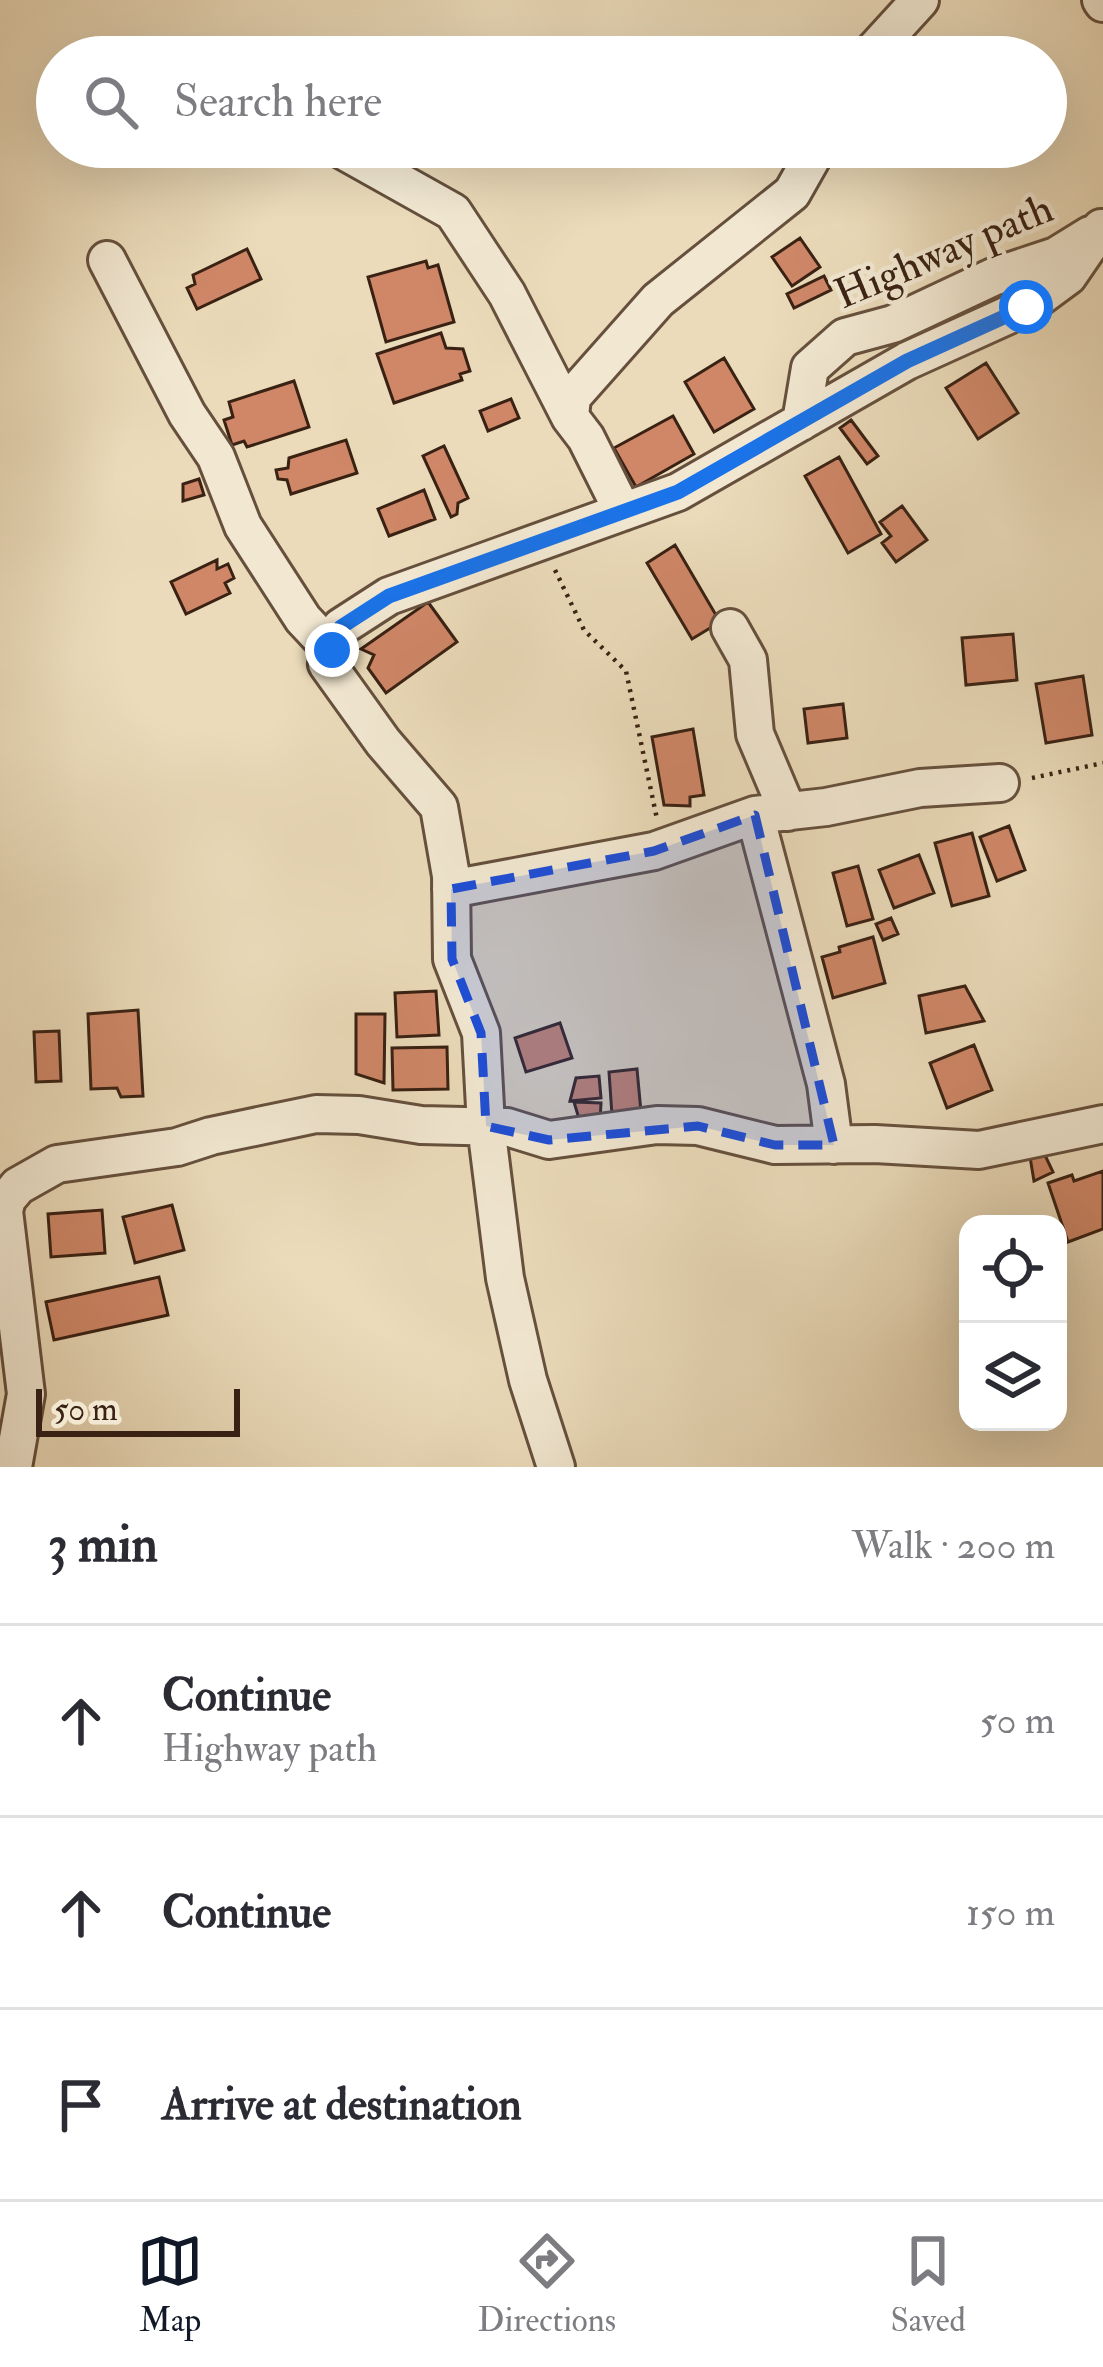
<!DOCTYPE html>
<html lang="en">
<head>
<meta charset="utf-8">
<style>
	body { margin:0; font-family:"IM FELL Double Pica",serif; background:#f7f7f7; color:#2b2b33 }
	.controls { position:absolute; right:36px; bottom:36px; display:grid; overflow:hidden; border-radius:24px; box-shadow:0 12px 48px #0002 }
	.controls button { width:108px; height:108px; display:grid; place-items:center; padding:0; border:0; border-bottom:3px solid #e1e1e2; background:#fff; color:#2b2b33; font:60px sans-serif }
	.scale { position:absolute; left:36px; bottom:30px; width:204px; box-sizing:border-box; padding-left:12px; border:6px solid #392113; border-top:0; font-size:33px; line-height:42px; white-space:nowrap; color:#392113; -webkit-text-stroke:9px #f2e8d2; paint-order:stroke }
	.stop { position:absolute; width:36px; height:36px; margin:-27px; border:9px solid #1a73e8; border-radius:50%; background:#fff }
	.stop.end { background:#1a73e8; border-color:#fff; box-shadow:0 3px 12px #0008 }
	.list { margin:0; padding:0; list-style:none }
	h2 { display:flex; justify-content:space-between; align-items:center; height:156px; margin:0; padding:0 48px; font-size:51px }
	h2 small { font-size:39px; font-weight:400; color:#7c7c81 }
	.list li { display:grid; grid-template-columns:78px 1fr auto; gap:36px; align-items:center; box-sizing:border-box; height:192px; padding:0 48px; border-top:3px solid #e1e1e2 }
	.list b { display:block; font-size:45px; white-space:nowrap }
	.list p { margin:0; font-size:39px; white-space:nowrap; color:#7c7c81 }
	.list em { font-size:39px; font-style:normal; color:#7c7c81 }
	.icon { flex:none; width:66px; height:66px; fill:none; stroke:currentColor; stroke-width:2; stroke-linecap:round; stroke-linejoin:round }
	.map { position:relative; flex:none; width:1103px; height:1467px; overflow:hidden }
	.search { position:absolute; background:#fff; box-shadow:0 12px 48px #0002; left:36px; right:36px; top:36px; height:132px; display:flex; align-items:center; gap:30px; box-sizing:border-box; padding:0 42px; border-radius:66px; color:#7c7c81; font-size:45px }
	.sheet { height:732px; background:#fff }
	nav { display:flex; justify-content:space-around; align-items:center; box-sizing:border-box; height:168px; border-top:3px solid #e1e1e2; background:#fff; font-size:33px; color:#7c7c81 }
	nav a { display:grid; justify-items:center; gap:6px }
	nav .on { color:#111827 }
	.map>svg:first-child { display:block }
</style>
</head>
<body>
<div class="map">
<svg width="1103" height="1467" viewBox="0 0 1103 1467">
	<rect width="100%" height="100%" fill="#ebdbba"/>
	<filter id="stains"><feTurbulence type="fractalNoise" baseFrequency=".00167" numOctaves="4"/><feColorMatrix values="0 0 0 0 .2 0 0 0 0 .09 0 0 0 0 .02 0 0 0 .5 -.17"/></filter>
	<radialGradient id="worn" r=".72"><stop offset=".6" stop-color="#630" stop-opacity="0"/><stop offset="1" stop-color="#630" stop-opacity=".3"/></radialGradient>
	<!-- building -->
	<path fill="#cf8768" stroke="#392113" stroke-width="3" d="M800 238 820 267 792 286 772 257Z
		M247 249 261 279 197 309 187 288 195 284 193 275Z
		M426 261 428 268 438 265 454 322 386 342 368 277Z
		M824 276 831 290 794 308 787 294Z
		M441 333 446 348 463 349 470 371 460 374 462 380 394 403 377 354Z
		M724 358 754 409 714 432 685 382Z
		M986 363 1018 413 978 439 946 388Z
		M294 381 309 427 247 447 244 441 232 445 224 420 233 417 229 402Z
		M511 399 519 418 488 431 480 411Z
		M673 416 694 454 636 487 614 448Z
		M851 420 878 456 867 464 840 428Z
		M346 440 357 473 291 494 287 480 278 479 276 470 288 468 289 458Z
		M444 446 468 498 458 503 457 514 451 517 423 456Z
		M839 457 881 534 848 553 805 476Z
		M199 479 204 495 183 501V484Z
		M424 490 435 519 389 536 378 509Z
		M902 506 927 540 896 562 882 543 891 536 880 522Z
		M675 545 720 622 692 639 647 563Z
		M217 560V569L228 564 234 578 225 583 230 593 186 614 171 582Z
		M428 602 457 642 386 693 368 668 374 655 361 649Z
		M1013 634 1017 680 966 685 962 638Z
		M1083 676 1092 735 1046 743 1036 684Z
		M843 704 847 738 808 743 804 709Z
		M693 729 704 795 690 797V806L664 805 652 737Z
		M1009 826 1025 870 997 881 980 837Z
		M972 833 989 896 952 906 935 843Z
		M919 855 934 893 894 908 879 870Z
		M858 866 873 919 847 926 833 873Z
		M891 918 898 934 883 940 876 924Z
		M873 937 885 983 833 998 822 957 840 952 839 947Z
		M965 986 984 1021 926 1033 919 996Z
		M436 991 439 1035 397 1037 395 993Z
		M138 1010 143 1096 121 1097 117 1088 91 1089 88 1014Z
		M356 1014H385L384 1083 356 1074Z
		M560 1023 572 1058 526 1072 515 1038Z
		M59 1031 61 1081 36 1082 34 1032Z
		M974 1045 992 1090 947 1108 930 1063Z
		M447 1047 448 1089 393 1090 392 1048Z
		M637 1069 641 1112 612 1115 609 1072Z
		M599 1076 601 1098 570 1101 576 1078Z
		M574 1102 601 1103 600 1122H580Z
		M1043 1151 1053 1172 1034 1181 1030 1157Z
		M1103 1171V1229L1068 1242 1048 1183 1072 1175 1074 1181Z
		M172 1205 184 1250 135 1263 123 1217Z
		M102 1210 105 1253 51 1257 48 1214Z
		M159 1277 168 1315 54 1340 46 1302Z"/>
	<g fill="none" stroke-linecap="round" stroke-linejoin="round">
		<defs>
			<path id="minor" d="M1101 0 1103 3
				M868 57 920 0
				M337 147 453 212 507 294 570 417
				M107 260 187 414 216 457 243 526 303 619 332 650
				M801 422 810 368 845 337 893 324 993 277 1056 256 1090 235
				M623 512 586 438 570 417 572 397 658 300 792 193 818 147
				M730 628 748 660 755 734 788 812
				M755 815 826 807 920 788 1000 783
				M451 889 654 851 755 815 826 1084 834 1145
				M13 1467 26 1394 4 1211 7 1199 18 1186 57 1164 177 1147 211 1136 316 1114 359 1115 421 1125 507 1127 549 1140 657 1125 698 1126 775 1145 875 1144 979 1150 1103 1124
				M556 1467 528 1380 505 1278 486 1126 481 1033 452 959 451 876 439 807 383 742 327 664 341 627 389 596 678 492 907 361 1026 307 1068 276 1101 228"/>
		</defs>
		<!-- minor casing -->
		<use href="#minor" stroke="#66503d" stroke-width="42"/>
		<!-- path -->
		<path stroke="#392113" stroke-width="4.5" stroke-dasharray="3 6" stroke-linecap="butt" d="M555 570 584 630 626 671 657 819
			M1032 778 1103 763"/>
		<!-- minor -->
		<use href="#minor" stroke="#f2e8d2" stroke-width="36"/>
	</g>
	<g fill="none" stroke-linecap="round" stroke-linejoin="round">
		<!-- route -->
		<path stroke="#1a73e8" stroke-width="15" d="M332 650 341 627 389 596 678 492 907 361 1026 307"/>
	</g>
	<!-- marked area -->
	<path fill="#1d4ed8" fill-opacity="0.2" stroke="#1d4ed8" stroke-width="9" stroke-dasharray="24 15" stroke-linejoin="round" d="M755 815 834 1145H775L698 1126 549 1140 486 1126 481 1033 452 959 451 889 654 851Z"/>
	<g text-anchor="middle" stroke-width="9" stroke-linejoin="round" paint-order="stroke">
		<!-- street labels -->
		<g font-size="42" fill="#392113" stroke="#f2e8d2">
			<text transform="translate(943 250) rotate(-23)" y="15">Highway path</text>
		</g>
	</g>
	<rect width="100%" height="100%" filter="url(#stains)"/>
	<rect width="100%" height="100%" fill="url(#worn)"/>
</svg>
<div class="controls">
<button><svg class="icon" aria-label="locate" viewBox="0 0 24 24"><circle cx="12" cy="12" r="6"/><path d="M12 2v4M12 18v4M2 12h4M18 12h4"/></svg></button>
<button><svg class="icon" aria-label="layers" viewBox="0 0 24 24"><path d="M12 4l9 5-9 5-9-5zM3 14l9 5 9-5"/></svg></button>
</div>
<div class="scale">50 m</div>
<div class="stop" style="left:1026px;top:307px"></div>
<div class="stop end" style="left:332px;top:650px"></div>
<div class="search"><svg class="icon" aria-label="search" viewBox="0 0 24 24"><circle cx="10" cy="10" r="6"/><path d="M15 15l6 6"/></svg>Search here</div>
</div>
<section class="sheet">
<h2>3 min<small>Walk · 200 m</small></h2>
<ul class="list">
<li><svg class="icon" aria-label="ahead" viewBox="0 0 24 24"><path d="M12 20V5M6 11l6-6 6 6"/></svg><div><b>Continue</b><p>Highway path</p></div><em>50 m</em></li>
<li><svg class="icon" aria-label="ahead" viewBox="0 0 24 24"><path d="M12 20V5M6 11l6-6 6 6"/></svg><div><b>Continue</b></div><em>150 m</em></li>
<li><svg class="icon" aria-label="arrive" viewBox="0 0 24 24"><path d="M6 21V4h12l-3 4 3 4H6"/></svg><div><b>Arrive at destination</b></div></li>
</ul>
</section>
<nav>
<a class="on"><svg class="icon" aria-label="map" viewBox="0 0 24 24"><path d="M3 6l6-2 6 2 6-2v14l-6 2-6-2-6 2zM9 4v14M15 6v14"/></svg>Map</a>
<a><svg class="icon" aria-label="directions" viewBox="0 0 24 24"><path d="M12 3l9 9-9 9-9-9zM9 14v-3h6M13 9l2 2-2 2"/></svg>Directions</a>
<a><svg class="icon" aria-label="saved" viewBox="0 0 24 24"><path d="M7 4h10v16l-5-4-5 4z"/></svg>Saved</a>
</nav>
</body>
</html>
